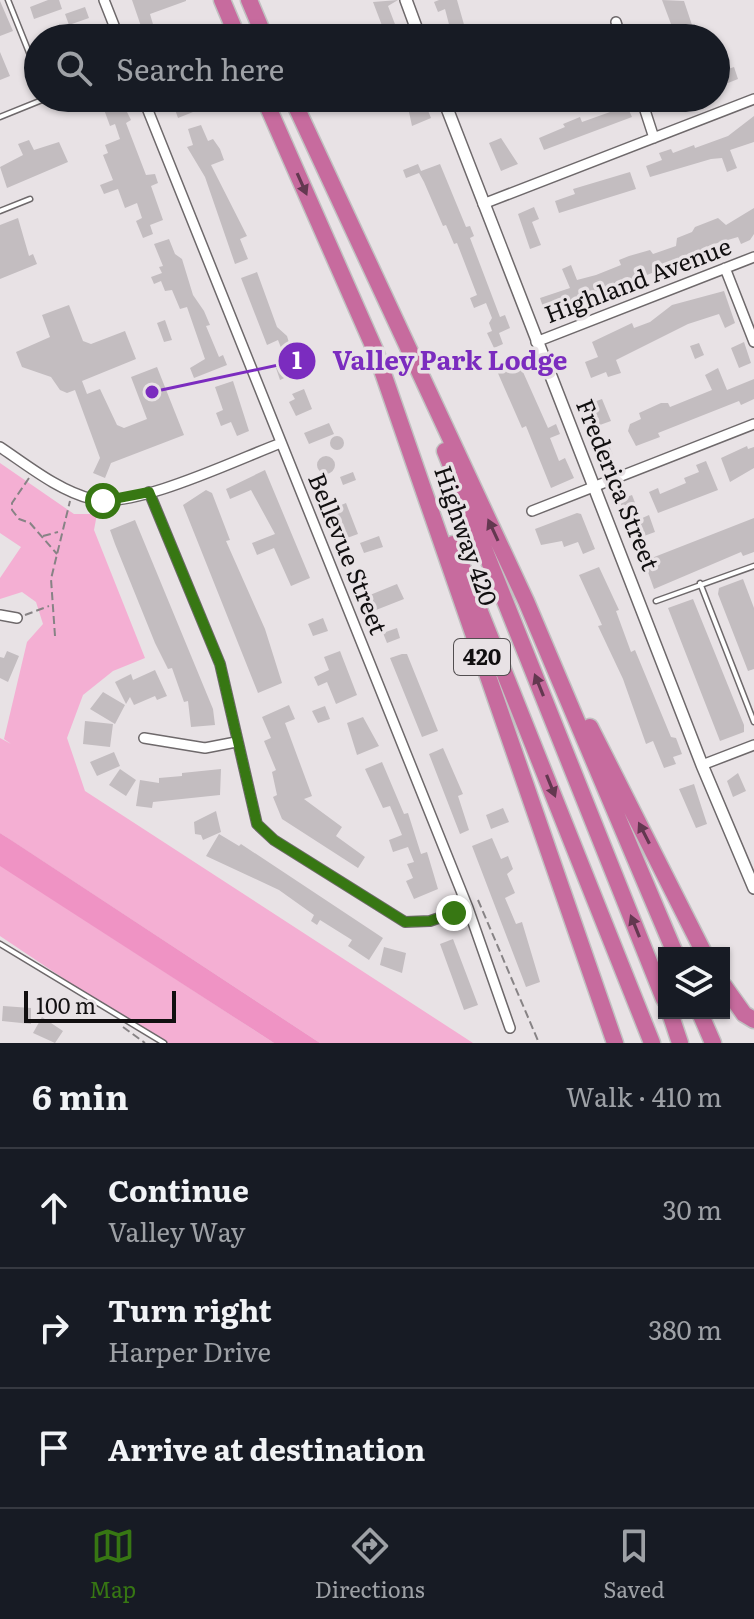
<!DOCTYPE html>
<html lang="en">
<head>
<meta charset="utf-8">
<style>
	body { margin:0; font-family:Literata,serif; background:#20242c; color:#f1f3f6 }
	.controls { position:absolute; right:24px; bottom:24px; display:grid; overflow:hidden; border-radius:0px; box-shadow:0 2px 6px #0004 }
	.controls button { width:72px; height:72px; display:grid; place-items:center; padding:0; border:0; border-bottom:2px solid #363941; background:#171b24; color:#f1f3f6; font:40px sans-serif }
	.scale { position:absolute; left:24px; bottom:20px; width:152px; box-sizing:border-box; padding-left:8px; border:4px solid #110f10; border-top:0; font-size:22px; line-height:28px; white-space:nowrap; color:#110f10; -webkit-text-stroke:6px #e8e2e5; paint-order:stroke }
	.stop { position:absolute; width:24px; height:24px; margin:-18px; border:6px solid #377713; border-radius:50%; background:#fff }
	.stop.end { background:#377713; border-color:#fff; box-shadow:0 2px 8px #0008 }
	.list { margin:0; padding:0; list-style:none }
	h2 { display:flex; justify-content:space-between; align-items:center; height:104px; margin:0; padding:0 32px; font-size:34px }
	h2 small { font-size:26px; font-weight:400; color:#9ea1a6 }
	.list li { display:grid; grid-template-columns:52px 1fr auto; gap:24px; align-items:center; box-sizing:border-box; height:120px; padding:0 32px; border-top:2px solid #363941 }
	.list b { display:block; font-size:30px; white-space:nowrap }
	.list p { margin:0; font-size:26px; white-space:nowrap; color:#9ea1a6 }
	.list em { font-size:26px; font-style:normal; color:#9ea1a6 }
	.icon { flex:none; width:44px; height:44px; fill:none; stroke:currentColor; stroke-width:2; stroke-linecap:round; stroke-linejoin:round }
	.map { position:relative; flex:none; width:754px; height:1043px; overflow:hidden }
	.search { position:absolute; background:#171b24; box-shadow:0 2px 6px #0004; left:24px; right:24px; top:24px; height:88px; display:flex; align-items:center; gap:20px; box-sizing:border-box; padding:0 28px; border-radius:44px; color:#9ea1a6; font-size:30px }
	.sheet { height:464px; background:#171b24 }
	nav { display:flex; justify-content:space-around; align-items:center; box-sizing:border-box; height:112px; border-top:2px solid #363941; background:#171b24; font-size:22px; color:#9ea1a6 }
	nav a { display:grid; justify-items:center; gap:4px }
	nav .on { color:#377713 }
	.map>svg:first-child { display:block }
</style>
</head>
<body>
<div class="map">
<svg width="754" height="1043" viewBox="0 0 754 1043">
	<rect width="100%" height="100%" fill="#e8e2e5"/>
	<!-- green -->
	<path fill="#f4afd3" d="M0 463 74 514H97L94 530 145 658 113 671 83 695 67 738 85 791 473 1043H320L0 833V738L11 744 4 739 27 642 43 624 36 602 22 592 0 599V578L21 547 0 533Z
		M0 865 274 1043H160L0 936Z"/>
	<!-- water -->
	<path fill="#ef93c4" d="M0 833 11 840 320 1043H274L0 866Z"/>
	<!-- building -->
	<path fill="#c3bdc0" d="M48 0H59L62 9 34 19 30 7Z
		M132 0H186V1L150 14 157 38H129L143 32Z
		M398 0 388 6 398 32 386 36 373 2Z
		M439 0H457L465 28 451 32 445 9 438 12 434 2Z
		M662 0 684 1 694 31 669 36 666 24H671Z
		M0 1 13 31 0 36Z
		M85 7 89 18 69 25 65 14Z
		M572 24 574 36 554 38 552 27Z
		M0 52 10 76 0 80Z
		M734 67 738 79 723 85 719 72Z
		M120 98 131 120 126 123 146 175 155 174 158 183 151 186 163 220 150 225 153 234 143 238 136 221 142 218 137 203 125 208 118 189 104 194 100 185 113 180 103 155 108 153 105 145 120 139 115 124 110 126 102 104Z
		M171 98H188L193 112 178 118Z
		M406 98H423L431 118 412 126Z
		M627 106 632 117 544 150 539 138 565 127 563 124 580 117 582 122Z
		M754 116V142L730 150 737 168 727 172 722 158 711 159 650 177 646 166 662 160 659 153 671 149 673 153 694 145 695 148 728 136Z
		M201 125 208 141 213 139 220 149 224 160 211 165 247 236 240 239 248 259 235 264 205 177 187 147 193 145 188 129Z
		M501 138 518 164 501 171 489 143Z
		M29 140 34 150 59 142 68 162 7 188 0 167 23 155 18 144Z
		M418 164 421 171 440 164 466 227 470 226 474 236 470 238 500 317 505 315 510 328 499 333 503 344 494 348 487 333 492 331 489 323 492 318 486 303 474 308 470 298 477 295 457 243 454 244 446 225 443 226 424 182 419 173 406 178 403 170Z
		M630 172 636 189 559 213 555 201 575 194 573 189Z
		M534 207 539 219 532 222 541 245 530 249 518 214Z
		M754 208V234L750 240 741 244 738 237 714 244 692 254 690 258 591 297 594 303 582 308 548 316 545 313 540 298 570 288 562 269 571 265 577 280 596 275 621 265 619 260 629 256 650 250 653 254 676 246 677 238 692 232 695 227 718 218 726 225Z
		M18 218 29 256 33 254 37 264 0 279V225Z
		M169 239 175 254 182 259 193 295 204 311 210 325 206 326 219 357 223 355 227 365 194 378 190 368 205 359 187 307 180 309 172 290 165 291 161 281 154 284 151 277 162 273 159 267 163 266 154 244Z
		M257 272 277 327 287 336 295 363 292 364 295 373 280 380 276 368 282 365 280 360 285 358 278 340 267 345 241 278Z
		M724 291 735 323 725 328 719 314 688 324 616 360 621 373 608 377 606 372 591 378 585 362 598 357 592 342 632 323 634 328 650 322 672 305Z
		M69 305 83 341 91 344 125 331 136 359 82 381 87 394 100 389 117 425 124 428 147 419 131 377 157 367 184 435 111 463 105 478 93 473 100 458 75 390 67 393 60 390 51 377 22 367 16 352 50 337 42 315Z
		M165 320 172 340 164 342 157 323Z
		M744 342 751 363 739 368 731 348Z
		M699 343 704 355 695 359 690 346Z
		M519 363 548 428 556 424 560 434 550 438 559 461 565 458 574 478 551 488 526 426 522 428 497 371Z
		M718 368 727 390 754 379V399L741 405 739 401 658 433 660 437 636 446 628 431 630 424 641 419 639 413 661 403H668L670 407 712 390 705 375Z
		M233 381 249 431 237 436 231 422 221 426 216 413 223 410 215 387Z
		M304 389 312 409 296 416 289 402 295 399 292 394Z
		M602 399 611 421 597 426 594 417 588 419 583 406Z
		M329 423 334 434 309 444 304 433Z
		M330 443a7 7 0 1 1 14 0a7 7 0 1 1-14 0Z
		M605 436 613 455 603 458 596 439Z
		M747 446 748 449 754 447V468L730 482 721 458Z
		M317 465a9 9 0 1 1 18 0a9 9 0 1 1-18 0Z
		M706 461 718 490 658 513 649 492 658 488 660 494 686 483 684 478 699 472 696 465Z
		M265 470 310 578 291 586 274 548 257 555 252 543 275 534 251 490 230 499 226 489Z
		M353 472 356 480 343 485 340 477Z
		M206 490 212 493 230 540 226 541 265 629 282 683 258 693 183 505Z
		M632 495 639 513 625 518 619 500Z
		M346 503 358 534 347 538 332 509Z
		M577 513 581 514 595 549 583 554 578 542 564 547 562 541 541 545 535 529Z
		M649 515 655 532 644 536 638 520Z
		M754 518V552L743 556 741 552 654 589 644 561Z
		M135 520 213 709 215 725 191 727 188 701 184 702 172 668 168 669 155 643 115 544 110 530Z
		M379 536 383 547 364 553 360 543Z
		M599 567 619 610 616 611 631 652 635 650 671 737 676 738 682 754 673 757 676 764 664 768 653 741 646 744 623 679 598 626 602 625 579 575Z
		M743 579 754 608V669L748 671 718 594 719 588Z
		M397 584 404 599 376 610 370 595Z
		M693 599 744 725V732L720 741 668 608Z
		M323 618 328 631 313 636 308 624Z
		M397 628 400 638 387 643 383 633Z
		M7 651 19 656 8 682 0 678V657L4 658Z
		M340 651 357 695 336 704 327 682 318 686 314 677 329 670 324 657Z
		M402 654H407L438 731 422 737 390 658Z
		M155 670 167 696 157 700 155 696 134 705 130 697 126 704 115 682 131 674 133 680Z
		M103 692 125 705 115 724 90 709Z
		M289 705 295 719 285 723 312 796 304 799 342 827 336 836 365 857 358 868 282 819 273 797 277 795 272 772 276 770 264 741 271 738 262 717Z
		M325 706 330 719 318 723 312 711Z
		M363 717 379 746 357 755 347 723Z
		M85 721 113 724 110 747 83 744Z
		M443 748 463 794 458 796 469 830 460 834 429 754Z
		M114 752 120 766 97 776 90 762Z
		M382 762 404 814 408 813 421 854 427 852 438 889 414 899 406 881 413 878 407 864 414 862 408 847 393 852 389 840 402 835 390 806 383 808 365 769Z
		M120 769 136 780 126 796 109 785Z
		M221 769 220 795 153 802 152 808 136 806 140 780 159 783V778L182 776V773Z
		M738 773 746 791 733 797 727 781Z
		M694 784 707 824 696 828 679 789Z
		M503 808 509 822 491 829 486 815Z
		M216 811 221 832 203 840 201 835 195 834 194 822Z
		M219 834 239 846 241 844 383 938 369 960 348 946 352 940 320 920 317 925 311 921 314 915 279 890 206 856Z
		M492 838 501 859 508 856 513 869 507 874 515 893 505 898 516 924 522 922 540 982 526 987 472 846Z
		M453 939 478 1005 464 1010 440 944Z
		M384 947 406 953 402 973 380 965Z
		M3 1006 31 1008V1024L2 1021Z
		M42 1017 63 1031 55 1043 33 1033Z"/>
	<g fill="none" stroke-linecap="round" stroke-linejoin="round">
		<defs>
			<path id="service" d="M8 0 38 75
				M0 117 47 98
				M0 211 30 199
				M700 583 754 722
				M656 601 754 566
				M0 944 164 1043"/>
			<path id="minor" d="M104 0 119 38
				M616 22 621 38
				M143 98 468 908 510 1028
				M641 98 654 138
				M483 204 754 99
				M725 268 754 342
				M536 342 754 257
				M0 447C27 465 59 491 92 499 133 510 238 459 281 443
				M149 492 220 664 257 824 274 840 405 922 430 921 468 908
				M532 511 754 424
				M0 615 17 618
				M144 738 205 748 236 742
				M702 765 754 745"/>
			<path id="tertiary" d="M406 0 420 38
				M443 98 702 765 754 888"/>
			<path id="motorway" d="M222 0 238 38
				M249 0 265 38
				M264 98 375 350 615 1043
				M292 98 526 601 675 953
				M445 451 664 999
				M453 544 652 1043
				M590 727 704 953
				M724 986 744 1014 754 1020
				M670 1013 680 1043
				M700 1013 713 1043"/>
		</defs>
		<!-- service casing -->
		<use href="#service" stroke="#6e696b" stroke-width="7"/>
		<!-- minor casing -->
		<use href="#minor" stroke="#6e696b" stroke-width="12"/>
		<!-- tertiary casing -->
		<use href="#tertiary" stroke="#6e696b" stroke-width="14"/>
		<!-- motorway casing -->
		<use href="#motorway" stroke="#c1c1c1" stroke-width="19"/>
		<!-- path -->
		<path stroke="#878385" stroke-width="2" stroke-dasharray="8 4" stroke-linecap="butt" d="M29 478 12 503V510L19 519 30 523 57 554
			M43 536 58 532
			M25 615 49 606
			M55 636 51 579 70 501
			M478 900 539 1043
			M123 1027 145 1043"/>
		<!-- service -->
		<use href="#service" stroke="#fff" stroke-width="4"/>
		<!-- minor -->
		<use href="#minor" stroke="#fff" stroke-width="9"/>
		<!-- tertiary -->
		<use href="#tertiary" stroke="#fff" stroke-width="11"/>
		<!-- motorway -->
		<use href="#motorway" stroke="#c76b9e" stroke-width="16"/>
	</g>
	<!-- one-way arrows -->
	<defs><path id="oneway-solid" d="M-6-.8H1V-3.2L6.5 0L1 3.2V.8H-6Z" transform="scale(2)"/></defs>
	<g fill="#633850">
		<use href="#oneway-solid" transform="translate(302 184) rotate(66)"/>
		<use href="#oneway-solid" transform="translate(493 530) rotate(-115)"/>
		<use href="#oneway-solid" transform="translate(539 685) rotate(-112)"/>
		<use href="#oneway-solid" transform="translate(551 786) rotate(68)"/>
		<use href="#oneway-solid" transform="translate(644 833) rotate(-117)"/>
		<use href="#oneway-solid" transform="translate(635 926) rotate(-112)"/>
	</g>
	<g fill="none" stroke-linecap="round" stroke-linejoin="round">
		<!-- route -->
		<path stroke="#377713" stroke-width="10" d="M103 501 149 492 220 664 257 824 274 840 405 922 430 921 454 913"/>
	</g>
	<g text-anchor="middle" stroke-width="7" stroke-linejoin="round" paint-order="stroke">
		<!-- shield labels -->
		<rect fill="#e8e2e5" stroke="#524e50" stroke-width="2" x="454" y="639" width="56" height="36" rx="6"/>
		<g font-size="22" font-weight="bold" fill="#110f10">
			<text x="482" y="665">420</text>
		</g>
		<!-- street labels -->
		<g font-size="24" fill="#110f10" stroke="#e8e2e5">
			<text transform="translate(638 281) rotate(-21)" y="8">Highland Avenue</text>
			<text transform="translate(617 485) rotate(68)" y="8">Frederica Street</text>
			<text transform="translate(465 536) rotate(71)" y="8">Highway 420</text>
			<text transform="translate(347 554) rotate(68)" y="8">Bellevue Street</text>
		</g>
	</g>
	<!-- callouts -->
	<path fill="none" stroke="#7b2cbf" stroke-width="3" d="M152 392L297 361"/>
	<g fill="#7b2cbf" stroke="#e8e2e5" stroke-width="3">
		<circle cx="152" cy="392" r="8"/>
		<circle cx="297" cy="361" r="20"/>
	</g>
	<g font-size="24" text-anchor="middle" font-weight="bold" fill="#fff">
		<text x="297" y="369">1</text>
	</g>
	<g font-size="26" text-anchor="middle" font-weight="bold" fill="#7b2cbf" stroke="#e8e2e5" stroke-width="7" stroke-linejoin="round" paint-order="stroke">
		<text x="450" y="370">Valley Park Lodge</text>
	</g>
</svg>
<div class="controls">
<button><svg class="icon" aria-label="layers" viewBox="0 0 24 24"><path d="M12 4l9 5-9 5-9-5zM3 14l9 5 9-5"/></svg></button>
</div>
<div class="scale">100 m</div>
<div class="stop" style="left:103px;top:501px"></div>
<div class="stop end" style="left:454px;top:913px"></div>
<div class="search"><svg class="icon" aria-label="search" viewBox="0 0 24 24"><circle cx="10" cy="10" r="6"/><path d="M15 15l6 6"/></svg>Search here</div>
</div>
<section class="sheet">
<h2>6 min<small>Walk · 410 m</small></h2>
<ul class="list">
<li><svg class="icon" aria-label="ahead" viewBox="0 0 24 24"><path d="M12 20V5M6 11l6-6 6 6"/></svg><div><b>Continue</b><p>Valley Way</p></div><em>30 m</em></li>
<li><svg class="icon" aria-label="right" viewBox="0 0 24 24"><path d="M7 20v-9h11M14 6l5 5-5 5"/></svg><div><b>Turn right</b><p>Harper Drive</p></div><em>380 m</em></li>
<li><svg class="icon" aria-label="arrive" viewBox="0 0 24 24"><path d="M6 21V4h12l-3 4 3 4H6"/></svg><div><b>Arrive at destination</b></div></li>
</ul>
</section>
<nav>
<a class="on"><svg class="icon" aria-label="map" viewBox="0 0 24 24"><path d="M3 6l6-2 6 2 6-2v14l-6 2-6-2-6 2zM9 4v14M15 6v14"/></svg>Map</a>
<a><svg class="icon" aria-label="directions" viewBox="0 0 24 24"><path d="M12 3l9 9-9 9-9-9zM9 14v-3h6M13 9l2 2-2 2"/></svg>Directions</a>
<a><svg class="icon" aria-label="saved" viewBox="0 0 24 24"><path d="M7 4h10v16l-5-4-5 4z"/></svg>Saved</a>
</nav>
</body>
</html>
